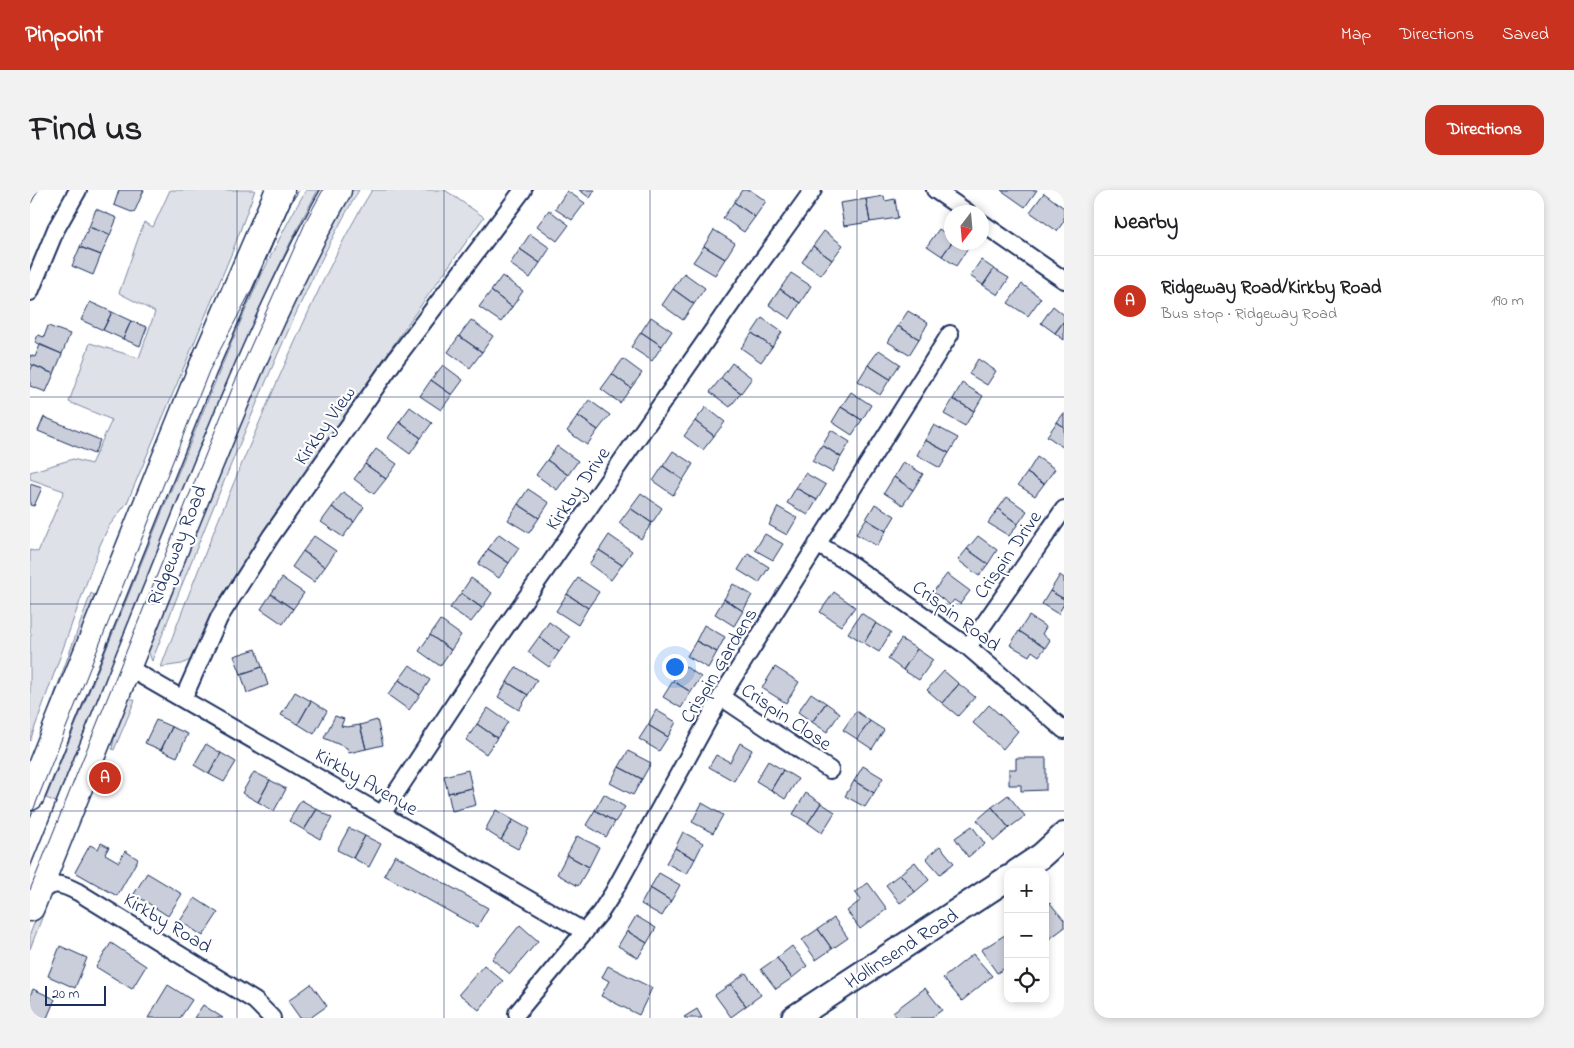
<!DOCTYPE html>
<html lang="en">
<head>
<meta charset="utf-8">
<style>
	body { margin:0; font-family:"Indie Flower",sans-serif; background:#f2f2f2; color:#202124 }
	.controls { position:absolute; right:15px; bottom:15px; display:grid; overflow:hidden; border-radius:10px; box-shadow:0 2px 8px #0003 }
	.controls button { width:45px; height:45px; display:grid; place-items:center; padding:0; border:0; border-bottom:1px solid #e0e0e0; background:#fff; color:#202124; font:25px sans-serif }
	.compass { position:absolute; left:914px; top:15px; width:45px; height:45px; border-radius:50%; background:#fff; box-shadow:0 2px 8px #0003; rotate:196deg }
	.scale { position:absolute; left:15px; bottom:12px; width:61px; box-sizing:border-box; padding-left:5px; border:2px solid #1b2f5e; border-top:0; font-size:14px; line-height:18px; white-space:nowrap; color:#1b2f5e; -webkit-text-stroke:4px #fff; paint-order:stroke }
	.you { position:absolute; left:644px; top:476px; width:18px; height:18px; margin:-12px; border:4px solid #fff; border-radius:50%; background:#1a73e8; box-shadow:0 0 0 8px #1a73e833 }
	.badge { display:grid; place-items:center; width:32px; height:32px; border-radius:50%; background:#c8321e; color:#fff; font-size:16px; font-weight:700 }
	.pin { position:absolute; translate:-50% -50%; border:2px solid #fff; box-shadow:0 1px 5px #0006 }
	.list { margin:0; padding:0; list-style:none }
	h2 { display:flex; justify-content:space-between; align-items:center; height:65px; margin:0; padding:0 20px; font-size:21px }
	h2 small { font-size:16px; font-weight:400; color:#757577 }
	.list li { display:grid; grid-template-columns:32px 1fr auto; gap:15px; align-items:center; box-sizing:border-box; height:90px; padding:0 20px; border-top:1px solid #e0e0e0 }
	.list b { display:block; font-size:19px; white-space:nowrap }
	.list p { margin:0; font-size:16px; white-space:nowrap; color:#757577 }
	.list em { font-size:16px; font-style:normal; color:#757577 }
	.icon { flex:none; width:28px; height:28px; fill:none; stroke:currentColor; stroke-width:2; stroke-linecap:round; stroke-linejoin:round }
	.map { position:relative; flex:none; width:1034px; height:828px; overflow:hidden; border-radius:15px }
	header { display:flex; align-items:center; gap:30px; box-sizing:border-box; height:70px; padding:0 25px; background:#c8321e; color:#fff }
	header strong { font-size:24px }
	nav { display:flex; gap:28px; margin-inline-start:auto; font-size:18px }
	.intro { display:flex; align-items:center; justify-content:space-between; box-sizing:border-box; height:120px; padding:0 30px }
	h1 { margin:0; font-size:35px }
	.button { padding:12px 22px; border-radius:15px; background:#c8321e; color:#fff; font-size:18px; font-weight:700 }
	main { display:flex; gap:30px; padding:0 30px }
	aside { flex:1; background:#fff; border-radius:15px; box-shadow:0 2px 8px #0003 }
	.map>svg:first-child { display:block }
</style>
</head>
<body>
<header>
<strong>Pinpoint</strong>
<nav><a>Map</a><a>Directions</a><a>Saved</a></nav>
</header>
<div class="intro"><h1>Find us</h1><a class="button">Directions</a></div>
<main>
<div class="map">
<svg width="1034" height="828" viewBox="0 0 1034 828">
	<rect width="100%" height="100%" fill="#fff"/>
	<filter id="ink" filterUnits="userSpaceOnUse"><feTurbulence type="fractalNoise" baseFrequency=".02" numOctaves="2"/><feDisplacementMap in="SourceGraphic" scale="10" xChannelSelector="R" yChannelSelector="G"/><feConvolveMatrix kernelMatrix="1 2 1 2 8 2 1 2 1" color-interpolation-filters="sRGB"/></filter>
	<g filter="url(#ink)">
		<!-- green -->
		<path fill="#dee1e7" stroke="#7c88a2" d="M140 0H225L203 60 97 313 79 336 70 355 0 551V447L2 444 0 443V360L8 362 34 301 0 289V282L43 269 61 274 82 230 39 212 60 153 109 168 125 122 89 103 114 32 123 37Z
			M276 0H288C246 74 215 155 182 234 129 359 77 486 26 612L16 608C63 492 110 376 157 261 193 173 228 82 276 0Z
			M320 0H329C290 66 259 138 229 208 192 295 156 383 122 471L118 461V451L239 157Z
			M342 0H415L454 27 379 132 182 420 162 469 152 474 131 477C168 378 208 280 251 183 279 121 306 58 342 0Z
			M61 403 64 405 58 432 9 547Z
			M97 507 105 510 84 560 82 559 90 522Z
			M10 718 15 720 0 759V744Z"/>
		<!-- building -->
		<path fill="#caceda" stroke="#1b2f5e" d="M0 0H8L1 13 0 12Z
			M89 0H114L104 23 84 15Z
			M549 0H565L560 8Z
			M712 0H720L736 11 725 27 704 12Z
			M971 0H1007L995 17Z
			M537 1 555 13 542 30 525 19Z
			M1014 3 1034 18V31L1027 41 1000 22Z
			M854 6 855 11 865 9 868 28 840 32 836 9Z
			M836 9 840 32 814 36 810 13Z
			M704 12 725 27 714 42 693 28Z
			M66 19 87 28 80 45 59 37Z
			M519 20 539 35 527 51 507 36Z
			M59 37 80 45 71 65 50 57Z
			M909 39 922 48V52L912 66 897 56Z
			M684 40 705 53 695 69 674 56Z
			M794 41 813 55 802 70 783 56Z
			M500 44 520 58 510 73 490 59Z
			M922 52H929L938 58 926 76 912 66Z
			M674 56 695 69 685 85 663 72Z
			M783 56 802 70 791 85 772 72Z
			M50 57 71 65 63 85 42 76Z
			M490 59 510 73 500 88 480 74Z
			M951 70 964 79 953 95 940 86Z
			M964 79 979 88 968 105 953 95Z
			M654 83 675 98 664 114 643 99Z
			M761 83 781 96 770 113 750 99Z
			M472 86 493 101 482 117 461 101Z
			M992 94 1011 108 998 126 978 113Z
			M643 99 664 114 653 130 632 115Z
			M750 99 770 113 760 129 739 115Z
			M461 101 482 117 471 132 449 117Z
			M60 112 82 122 73 140 51 130Z
			M1023 116 1034 125V131L1025 143 1011 133Z
			M878 121 898 133 889 149 868 136Z
			M82 122 101 131 93 149 73 140Z
			M621 127 642 141 632 156 611 142Z
			M732 128 752 142 742 157 722 143Z
			M441 130 463 146 452 162 429 146Z
			M101 131 117 137 110 156 93 149Z
			M1034 131V150L1025 143Z
			M18 136 40 144 32 164 5 152 8 145 14 147Z
			M868 136 889 149 879 165 858 152Z
			M611 142 632 156 622 171 601 157Z
			M722 143 742 157 731 172 711 158Z
			M429 146 452 162 440 178 418 162Z
			M10 155 32 164 24 184 0 174V165L5 167Z
			M849 160 870 174 860 189 838 175Z
			M593 169 612 183 601 198 582 184Z
			M948 169 966 181 957 195 939 184Z
			M702 173 722 188 711 203 691 188Z
			M3 175 24 184 16 202 0 196V181Z
			M413 175 433 190 422 205 401 190Z
			M838 175 860 189 850 205 828 191Z
			M582 184 601 198 590 213 571 199Z
			M691 188 711 203 700 217 680 202Z
			M401 190 422 205 411 220 390 206Z
			M932 193 953 206 944 221 923 209Z
			M821 202 841 215 832 230 811 217Z
			M923 209 944 221 935 236 914 224Z
			M559 210 580 225 568 240 548 226Z
			M380 217 402 233 391 248 369 232Z
			M676 217 695 232 684 246 665 231Z
			M811 217 832 230 822 245 802 232Z
			M1034 223V237L1027 232Z
			M548 226 568 240 557 255 537 241Z
			M14 227 70 250 64 264 8 241Z
			M665 231 684 246 673 260 654 246Z
			M369 232 391 248 380 264 358 248Z
			M1027 232 1034 237V258L1017 246Z
			M904 235 928 248 919 263 895 250Z
			M801 240 820 252 811 267 792 255Z
			M895 250 919 263 910 278 887 265Z
			M792 255 811 267 802 282 782 271Z
			M527 256 548 271 538 285 517 270Z
			M346 259 367 274 356 289 335 274Z
			M643 261 663 274 653 290 633 276Z
			M1007 267 1025 279 1014 294 997 283Z
			M517 270 538 285 527 300 506 285Z
			M873 272 893 284 883 300 864 287Z
			M335 274 356 289 344 304 324 289Z
			M633 276 653 290 643 305 623 291Z
			M775 283 796 295 787 310 766 298Z
			M997 283 1014 294 1005 306 988 295Z
			M864 287 883 300 873 315 854 303Z
			M0 294 12 298 4 316 0 315Z
			M766 298 787 310 778 325 757 313Z
			M498 299 519 313 509 328 488 314Z
			M313 302 334 317 324 332 302 317Z
			M611 303 632 318 622 333 600 318Z
			M977 307 997 321 988 334 968 319Z
			M488 314 509 328 499 343 478 330Z
			M845 314 865 326 856 341 836 329Z
			M302 317 324 332 313 347 291 332Z
			M748 317 767 328 757 345 739 335Z
			M600 318 622 333 611 349 589 333Z
			M968 319 988 334 979 346 958 333Z
			M836 329 856 341 847 356 826 344Z
			M469 344 489 358 479 373 458 359Z
			M735 344 753 354 743 370 725 360Z
			M579 345 602 361 592 375 569 360Z
			M284 346 306 361 295 377 273 361Z
			M948 346 967 360 958 374 937 359Z
			M458 359 479 373 469 388 448 374Z
			M937 359 958 374 949 386 928 370Z
			M569 360 592 375 581 390 559 374Z
			M273 361 295 377 284 392 262 377Z
			M718 364 739 377 729 393 708 380Z
			M917 384 940 401 930 414 924 410 920 415 903 402Z
			M1030 385 1034 388V409L1020 401Z
			M252 388 274 403 263 419 241 404Z
			M441 388 462 403 452 418 431 403Z
			M548 388 569 402 558 418 537 404Z
			M703 394 722 405 713 421 694 409Z
			M1020 401 1034 409V414L1028 424 1012 414Z
			M804 402 825 417 811 436 790 422Z
			M431 403 452 418 441 432 420 418Z
			M241 404 263 419 253 434 231 419Z
			M537 404 558 418 548 435 526 421Z
			M694 409 713 421 704 436 685 424Z
			M831 423 846 433 834 453 818 443Z
			M999 426 1016 437 1012 444 1020 450 1015 458 989 441Z
			M410 430 431 445 421 460 400 445Z
			M519 432 540 447 529 462 509 447Z
			M846 433 861 442 849 462 834 453Z
			M674 435 695 447 687 462 666 451Z
			M989 441 1015 458 1009 466 1002 461 999 466 980 455Z
			M400 445 421 460 410 476 389 461Z
			M509 447 529 462 519 477 498 462Z
			M871 449 887 459 873 480 858 469Z
			M666 451 687 462 678 478 657 466Z
			M226 459 232 477 211 484 204 466Z
			M887 459 903 470 889 490 873 480Z
			M380 475 400 490 390 505 369 490Z
			M653 475 671 487 661 502 643 491Z
			M232 477 238 495 217 503 211 484Z
			M486 477 507 490 498 505 477 492Z
			M745 477 769 492 756 513 732 498Z
			M914 481 929 494 912 513 897 500Z
			M369 490 390 505 379 520 358 505Z
			M643 491 661 502 651 518 633 507Z
			M477 492 498 505 489 520 468 507Z
			M929 494 945 507 928 526 912 513Z
			M265 502 281 511 268 534 251 525Z
			M781 503 796 513 782 532 768 522Z
			M281 511 297 521 284 544 268 534Z
			M796 513 810 523 797 542 782 532Z
			M959 515 988 541 973 559 943 533Z
			M458 518 478 532 467 548 447 534Z
			M626 520 646 532 638 547 618 535Z
			M826 521 840 531 827 549 813 540Z
			M305 526 314 529 311 536 317 537 330 535 336 559 319 563 317 558 294 548Z
			M126 530 142 537 131 560 115 553Z
			M347 530 353 555 336 559 330 535Z
			M840 531 854 540 842 559 827 549Z
			M447 534 467 548 456 564 436 550Z
			M618 535 638 547 629 561 609 549Z
			M142 537 158 544 147 567 131 560Z
			M710 553 722 560 704 591 679 577 686 565 700 572Z
			M176 554 191 563 179 584 164 575Z
			M598 561 621 573 612 589 589 577Z
			M191 563 206 572 194 592 179 584Z
			M986 568H1016V600L991 601V595H979V579H986Z
			M738 571 753 580 741 600 726 591Z
			M833 576 853 588 844 603 824 591Z
			M589 577 612 589 603 605 580 593Z
			M438 580 442 598 418 603 414 586Z
			M753 580 768 589 755 609 741 600Z
			M224 582 240 590 228 612 212 603Z
			M240 590 256 599 244 621 228 612Z
			M824 591 844 603 835 617 815 606Z
			M442 598 446 615 422 621 418 603Z
			M776 603 791 613 778 633 763 624Z
			M574 604 595 617 585 632 565 620Z
			M978 605 995 626 979 638 962 617Z
			M271 610 287 619 274 640 259 631Z
			M672 613 693 625 683 643 662 632Z
			M791 613 805 622 792 643 778 633Z
			M962 617 979 638 964 651 947 630Z
			M287 619 302 628 290 649 274 640Z
			M466 620 483 630 471 650 455 640Z
			M565 620 585 632 576 647 556 635Z
			M483 630 499 639 488 659 471 650Z
			M942 636 955 654 938 667 925 648Z
			M319 638 335 646 323 668 307 660Z
			M653 642 673 653 665 669 645 658Z
			M335 646 351 654 339 677 323 668Z
			M547 646 569 657 559 677 537 665Z
			M71 653 79 657 75 664 89 672 95 661 108 669 87 706 45 682 60 655 68 659Z
			M910 656 924 673 910 684 896 668Z
			M645 658 665 669 657 684 636 673Z
			M365 665 458 718 447 737 354 685Z
			M537 665 559 677 548 696 527 684Z
			M885 672 899 690 885 702 870 684Z
			M117 683 152 704 138 726 104 704Z
			M629 683 650 695 641 711 620 698Z
			M870 684 885 702 870 713 856 695Z
			M838 693 857 719 830 739 817 721 831 710 825 702Z
			M620 698 641 711 632 726 611 714Z
			M165 708 188 723 173 746 150 731Z
			M1019 712 1034 730V738L1015 752V715Z
			M606 726 626 738 617 753 597 741Z
			M804 728 818 748 802 759 788 739Z
			M490 735 508 751 480 784 462 769Z
			M788 739 802 759 786 770 772 750Z
			M597 741 617 753 608 768 588 756Z
			M978 743V776L967 783 951 760Z
			M81 753 116 776 102 799 66 777Z
			M30 756 57 768 45 798 18 786Z
			M762 756 777 776 762 788 747 768Z
			M943 764 962 786 932 811 913 788Z
			M747 768 762 788 746 799 731 779Z
			M454 775 473 791 449 820 429 804Z
			M578 776 622 798 609 825 571 806 579 791 572 787Z
			M716 783 731 805 716 816 701 794Z
			M281 794 297 816 280 828H270L258 811Z
			M701 794 716 816 701 827 685 805Z
			M138 795 162 810 150 828H118Z
			M895 798 912 820 901 828H867L863 822Z
			M3 799 25 809 17 828H0V806Z
			M173 815 193 828H164Z
			M667 819 672 828H655L654 827Z"/>
		<g fill="none" stroke-linecap="round" stroke-linejoin="round">
			<defs>
				<path id="street" d="M905 0 937 22
					M952 33 1034 90
					M0 102 26 39 48 0
					M787 354 816 371 938 457 1034 540
					M938 457 1034 319
					M97 477 555 742
					M691 507 800 580
					M153 509 189 428 241 346 367 167 493 0
					M352 624 468 448 711 100 783 0
					M5 705C24 691 28 692 48 702L225 811 242 828
					M487 823 570 723 583 703 691 507 920 144"/>
				<path id="secondary" d="M987 682 1011 666 1034 645
					M764 828 978 688"/>
				<path id="highway" d="M0 606 172 180 250 0
					M0 717C51 589 103 460 155 332 201 219 246 106 307 0"/>
			</defs>
			<!-- street casing -->
			<use href="#street" stroke="#1b2f5e" stroke-width="20"/>
			<!-- secondary casing -->
			<use href="#secondary" stroke="#1b2f5e" stroke-width="28"/>
			<!-- highway casing -->
			<use href="#highway" stroke="#1b2f5e" stroke-width="31"/>
			<!-- street -->
			<use href="#street" stroke="#fff" stroke-width="16"/>
			<!-- secondary -->
			<use href="#secondary" stroke="#fff" stroke-width="24"/>
			<!-- highway -->
			<use href="#highway" stroke="#fff" stroke-width="28"/>
			<!-- tram -->
			<path stroke="#1b2f5e" stroke-width="1" d="M0 628 179 181 221 101 258 18 269 0
				M0 700 204 194 278 27 293 0"/>
		</g>
	</g>
	<!-- grid -->
	<path fill="none" stroke="#1b2f5e" stroke-width="1" stroke-opacity="0.55" d="M207 0V828M414 0V828M620 0V828M827 0V828M0 207H1034M0 414H1034M0 621H1034"/>
	<g text-anchor="middle" stroke-width="4.5" stroke-linejoin="round" paint-order="stroke">
		<!-- street labels -->
		<g font-size="20" fill="#1b2f5e" stroke="#fff">
			<text transform="translate(294 235) rotate(-55)" y="7">Kirkby View</text>
			<text transform="translate(547 298) rotate(-55)" y="7">Kirkby Drive</text>
			<text transform="translate(146 355) rotate(-68)" y="7">Ridgeway Road</text>
			<text transform="translate(977 364) rotate(-55)" y="7">Crispin Drive</text>
			<text transform="translate(927 425) rotate(37)" y="7">Crispin Road</text>
			<text transform="translate(688 475) rotate(-59)" y="7">Crispin Gardens</text>
			<text transform="translate(757 526) rotate(34)" y="7">Crispin Close</text>
			<text transform="translate(337 591) rotate(30)" y="7">Kirkby Avenue</text>
			<text transform="translate(138 732) rotate(31)" y="7">Kirkby Road</text>
			<text transform="translate(871 758) rotate(-33)" y="7">Hollinsend Road</text>
		</g>
	</g>
</svg>
<div class="controls">
<button>+</button>
<button>−</button>
<button><svg class="icon" aria-label="locate" viewBox="0 0 24 24"><circle cx="12" cy="12" r="6"/><path d="M12 2v4M12 18v4M2 12h4M18 12h4"/></svg></button>
</div>
<svg class="compass" viewBox="-18 -18 36 36"><path d="M0-13l5 13h-10z" fill="#e53935"/><path d="M0 13l5-13h-10z" fill="#757577"/></svg>
<div class="scale">20 m</div>
<div class="you"></div>
<div class="pin badge" style="left:75px;top:588px">A</div>
</div>
<aside>
<h2>Nearby<small></small></h2>
<ul class="list">
<li><span class="badge">A</span><div><b>Ridgeway Road/Kirkby Road</b><p>Bus stop · Ridgeway Road</p></div><em>190 m</em></li>
</ul>
</aside>
</main>
</body>
</html>
